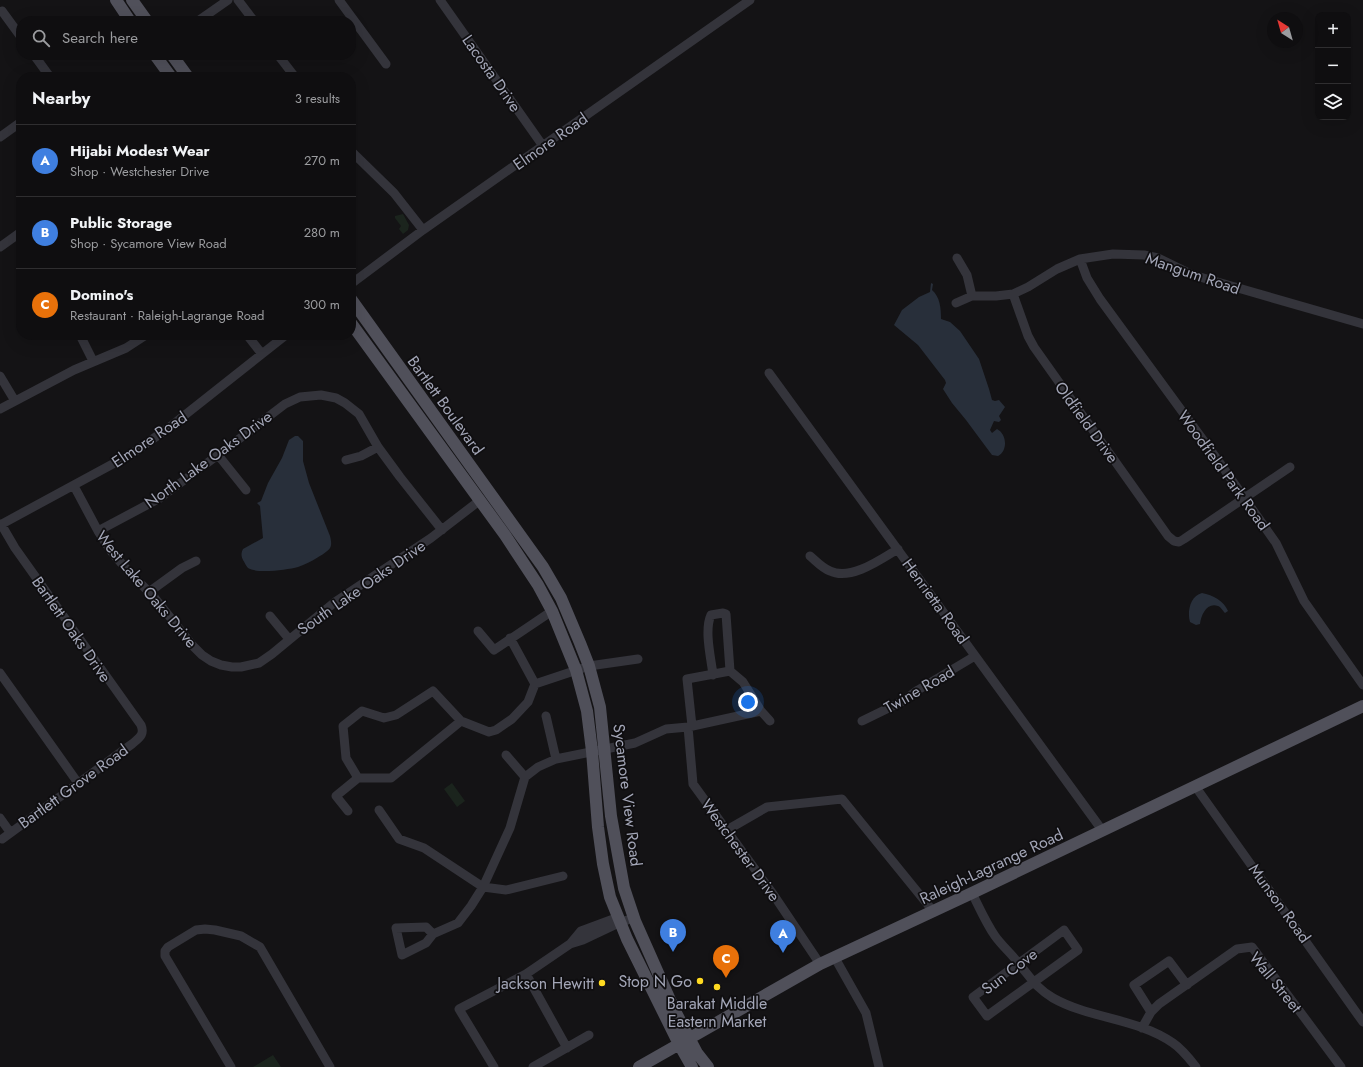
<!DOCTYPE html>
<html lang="en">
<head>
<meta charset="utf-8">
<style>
	body { margin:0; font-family:Jost,sans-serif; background:#181719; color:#f1f3f6 }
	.controls { position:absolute; right:12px; top:12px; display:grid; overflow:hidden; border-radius:8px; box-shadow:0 4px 16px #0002 }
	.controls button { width:36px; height:36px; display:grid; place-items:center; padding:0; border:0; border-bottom:1px solid #2f2e30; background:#0f0e10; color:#f1f3f6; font:20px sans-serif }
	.compass { position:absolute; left:1267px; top:12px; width:36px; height:36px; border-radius:50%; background:#0f0e10; box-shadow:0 4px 16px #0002; rotate:323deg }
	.you { position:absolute; left:748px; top:702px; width:14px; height:14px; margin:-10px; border:3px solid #fff; border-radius:50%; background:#1a73e8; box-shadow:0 0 0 6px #1a73e833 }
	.badge { display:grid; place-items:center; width:26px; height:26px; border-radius:50%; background:#ffda21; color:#fff; font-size:13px; font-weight:700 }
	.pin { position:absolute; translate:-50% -33px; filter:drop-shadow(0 1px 2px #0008) }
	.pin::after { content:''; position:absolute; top:21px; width:14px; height:12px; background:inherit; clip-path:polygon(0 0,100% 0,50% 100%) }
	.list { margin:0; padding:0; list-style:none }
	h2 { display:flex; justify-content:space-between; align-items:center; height:52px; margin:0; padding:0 16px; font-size:17px }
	h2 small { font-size:13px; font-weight:400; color:#9b9c9f }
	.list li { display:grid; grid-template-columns:26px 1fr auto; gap:12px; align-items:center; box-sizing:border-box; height:72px; padding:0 16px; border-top:1px solid #2f2e30 }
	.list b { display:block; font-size:15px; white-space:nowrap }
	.list p { margin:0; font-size:13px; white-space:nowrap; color:#9b9c9f }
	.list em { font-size:13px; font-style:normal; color:#9b9c9f }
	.icon { flex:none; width:22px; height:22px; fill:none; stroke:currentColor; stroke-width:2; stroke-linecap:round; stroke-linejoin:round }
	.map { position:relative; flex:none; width:1363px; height:1067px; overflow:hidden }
	.search { position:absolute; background:#0f0e10; box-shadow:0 4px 16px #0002; left:16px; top:16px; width:340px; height:44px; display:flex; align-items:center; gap:10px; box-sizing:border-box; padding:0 14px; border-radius:16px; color:#9b9c9f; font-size:15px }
	.panel { position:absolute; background:#0f0e10; box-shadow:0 4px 16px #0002; left:16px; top:72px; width:340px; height:268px; border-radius:16px }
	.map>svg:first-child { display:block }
</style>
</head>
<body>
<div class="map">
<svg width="1363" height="1067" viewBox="0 0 1363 1067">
	<rect width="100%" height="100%" fill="#141315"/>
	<!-- green -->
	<path fill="#1b241d" d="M403 214 409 225 408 230 403 234 399 229 401 226 395 218V216Z
		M452 783 465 801 457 807 444 789Z
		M273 1055 281 1067H253Z"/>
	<!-- water -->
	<path fill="#282f3a" d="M931 283 933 284 932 290C940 297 941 308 941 319L950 322 960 331 979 359 989 389 992 400 995 401 999 400 1005 407 999 416 1001 420 999 422 994 421 990 430 992 433 997 429C1007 434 1008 451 998 456L992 455 986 447 966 420 952 403 943 389 946 383 945 380 918 345 894 325 902 310 919 297 930 292Z
		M295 436H298L303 441V461L309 483 330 536C331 540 332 545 330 548 326 554 305 565 298 567 287 570 257 574 248 568 246 566 245 563 243 560 241 556 241 553 243 549L263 538 260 506 257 503 261 501 268 483 282 458 289 440Z
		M1202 593C1213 595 1224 601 1228 611L1225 613C1223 611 1221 607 1218 606 1207 602 1201 615 1200 624L1196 625 1190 622C1187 612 1190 596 1202 593Z"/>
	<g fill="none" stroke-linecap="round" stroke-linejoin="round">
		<!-- minor -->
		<path stroke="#34343b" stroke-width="9" d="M238 0 254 21
			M339 0 386 64
			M440 0 543 146
			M2 11 21 37
			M198 21 228 0
			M34 55 50 77
			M278 55 295 77
			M0 137 21 122
			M351 151 394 193 423 230
			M0 247 21 232
			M957 258 967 275 972 296
			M1080 259 1087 278 1100 299 1217 459 1276 543 1304 601 1363 685
			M351 284 423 230 750 0
			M1013 294 1028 336 1034 347 1168 536 1174 541 1179 542 1184 539 1290 467
			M956 303 972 296H996L1013 294 1028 287 1057 269 1080 259 1113 254 1144 255 1158 258 1193 275 1363 324
			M80 335 93 361
			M247 335 262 354
			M769 373 1102 830
			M0 376 15 401
			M0 409 74 370 126 348 146 335
			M218 455 246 490
			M346 460 361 456 378 447
			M74 486 98 531 111 551 128 571 154 597 193 646 202 655 211 661 221 665 232 667H241L259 663 272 654 335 602 431 538 479 501
			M1 524 15 548 141 725C145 735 139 738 132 744L2 839
			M0 525 133 453 171 426 286 335
			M98 531 160 498 218 455 285 404 300 397 321 395 336 398 345 403 359 414 378 447 400 477 442 530
			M810 556C816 561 822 568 830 571 850 581 880 560 898 549
			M149 592 182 568 196 561
			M270 616 289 639
			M478 631 494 650 552 611
			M510 638 535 684
			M0 673 78 783
			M713 675C711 658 704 630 711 615L723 613 726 614 730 671 743 682 761 711 770 721
			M546 716 556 759
			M862 721 903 701 918 690 975 656
			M692 726 687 679 730 671
			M688 727 693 784 773 894 820 964
			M506 755 525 777
			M358 778 346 758 343 726 362 711 384 718 396 715 433 691 461 721 489 732 496 730 512 719 528 702 535 684 589 666 638 659
			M358 778H391L461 721
			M1195 786 1363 1022
			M379 810 399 839 424 848 483 887 506 890 563 876
			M348 811 336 796 358 778
			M0 818 10 832
			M727 830 767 807 842 799 933 911
			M972 893C979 907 986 923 995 936 1002 946 1012 954 1019 964 1031 978 1036 988 1053 998 1090 1019 1137 1018 1173 1043 1182 1049 1189 1058 1196 1067
			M1064 930 1078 950 987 1016 973 997Z
			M433 934 426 943 402 955 396 928 426 927 433 934 458 923 471 906 483 887 510 828 525 777 538 767 556 759 635 743 666 729 688 727 761 711
			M571 943 581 931 616 918
			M835 958 866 1013 879 1067
			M526 974 567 1048
			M1151 1012 1134 985 1169 961 1187 985
			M1142 1028 1151 1012 1159 1004 1237 949 1252 947 1341 1067
			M231 1067 165 956V951L168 947 196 930 205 929 215 930 241 936 260 947 330 1067
			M494 1067 459 1009 526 974 570 944 583 940 621 922 634 918
			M533 1067 589 1035"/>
		<!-- major -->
		<path stroke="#50505a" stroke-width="12" d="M116 0 130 21
			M132 0 147 21
			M155 55 171 77
			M172 55 188 77
			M351 299 543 567 561 598 580 643 589 666 600 707 611 816 624 888 635 921 674 1009 697 1053 708 1067
			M351 323 505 535 538 585 552 611 576 670 587 711 592 751 598 827 603 864 610 897 627 939 679 1044 692 1067
			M639 1067 820 964 972 893 1363 706"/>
	</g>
	<!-- markers -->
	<g fill="#ffda21" stroke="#0f0e10" stroke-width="1.5">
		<circle cx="700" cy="981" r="4"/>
		<circle cx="602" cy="983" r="4"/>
		<circle cx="717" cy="987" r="4"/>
	</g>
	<g text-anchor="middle" stroke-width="3.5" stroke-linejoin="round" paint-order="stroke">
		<!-- street labels -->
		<g font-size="16" fill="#a3a6b7" stroke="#0f0e10">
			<text transform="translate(492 73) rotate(55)" y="6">Lacosta Drive</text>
			<text transform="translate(550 141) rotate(-35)" y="6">Elmore Road</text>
			<text transform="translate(1193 273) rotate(19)" y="6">Mangum Road</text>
			<text transform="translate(446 405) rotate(54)" y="6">Bartlett Boulevard</text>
			<text transform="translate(1087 422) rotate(54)" y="6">Oldfield Drive</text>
			<text transform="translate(149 439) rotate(-34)" y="6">Elmore Road</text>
			<text transform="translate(208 459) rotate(-36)" y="6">North Lake Oaks Drive</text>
			<text transform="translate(1224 470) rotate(54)" y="6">Woodfield Park Road</text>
			<text transform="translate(361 587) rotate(-35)" y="6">South Lake Oaks Drive</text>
			<text transform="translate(147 589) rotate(50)" y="6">West Lake Oaks Drive</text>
			<text transform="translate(936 601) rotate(54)" y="6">Henrietta Road</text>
			<text transform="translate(72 629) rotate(55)" y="6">Bartlett Oaks Drive</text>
			<text transform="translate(919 689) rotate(-30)" y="6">Twine Road</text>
			<text transform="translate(73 786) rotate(-36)" y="6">Bartlett Grove Road</text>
			<text transform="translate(628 795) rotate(83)" y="6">Sycamore View Road</text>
			<text transform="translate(741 850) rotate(54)" y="6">Westchester Drive</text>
			<text transform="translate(991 866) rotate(-25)" y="6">Raleigh-Lagrange Road</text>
			<text transform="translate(1280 903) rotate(54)" y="6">Munson Road</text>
			<text transform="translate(1009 971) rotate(-37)" y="6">Sun Cove</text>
			<text transform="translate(1276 982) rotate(51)" y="6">Wall Street</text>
		</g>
		<!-- poi labels -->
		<g font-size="16" fill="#a3a6b7" stroke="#0f0e10" text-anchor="end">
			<text x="692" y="987">Stop N Go</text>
			<text x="594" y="989">Jackson Hewitt</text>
			<text x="717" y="1009" text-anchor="middle">Barakat Middle<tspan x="717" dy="18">Eastern Market</tspan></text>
		</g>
	</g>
</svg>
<div class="controls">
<button>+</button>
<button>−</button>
<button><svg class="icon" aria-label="layers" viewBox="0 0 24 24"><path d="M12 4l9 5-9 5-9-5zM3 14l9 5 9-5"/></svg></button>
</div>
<svg class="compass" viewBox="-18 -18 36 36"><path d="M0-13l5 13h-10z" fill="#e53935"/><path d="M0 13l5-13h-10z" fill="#9b9c9f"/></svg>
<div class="you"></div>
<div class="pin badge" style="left:783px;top:953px;background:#3f7fe0">A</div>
<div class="pin badge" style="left:673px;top:952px;background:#3f7fe0">B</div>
<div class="pin badge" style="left:726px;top:978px;background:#e8710a">C</div>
<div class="search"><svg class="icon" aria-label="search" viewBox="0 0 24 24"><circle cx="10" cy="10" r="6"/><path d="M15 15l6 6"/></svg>Search here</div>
<section class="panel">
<h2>Nearby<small>3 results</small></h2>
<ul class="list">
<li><span class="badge" style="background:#3f7fe0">A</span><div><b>Hijabi Modest Wear</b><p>Shop · Westchester Drive</p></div><em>270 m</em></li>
<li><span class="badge" style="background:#3f7fe0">B</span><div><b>Public Storage</b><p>Shop · Sycamore View Road</p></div><em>280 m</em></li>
<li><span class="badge" style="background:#e8710a">C</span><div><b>Domino's</b><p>Restaurant · Raleigh-Lagrange Road</p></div><em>300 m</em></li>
</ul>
</section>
</div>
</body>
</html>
